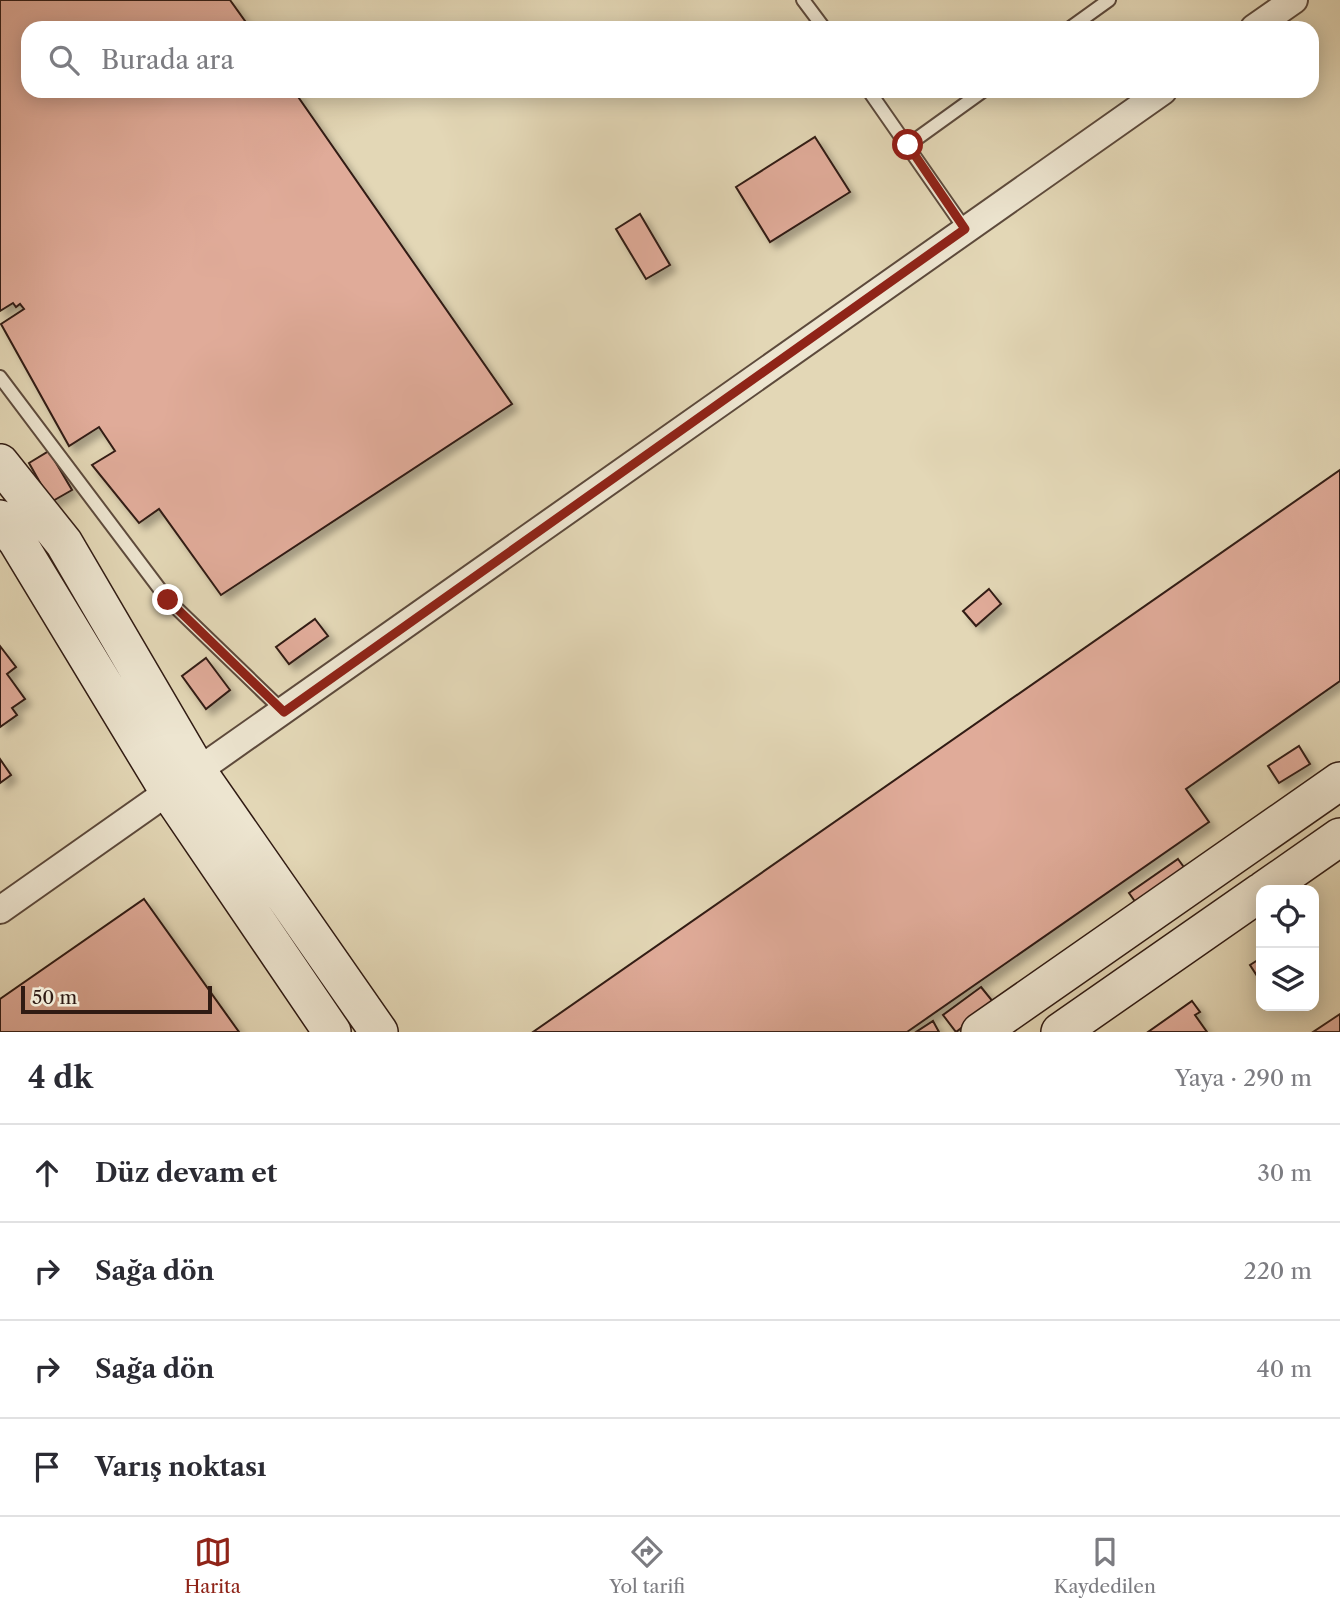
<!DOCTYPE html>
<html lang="tr">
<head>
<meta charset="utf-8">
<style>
	body { margin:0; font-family:"Libre Caslon Text",serif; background:#f2f2f3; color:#2b2b33 }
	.controls { position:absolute; right:21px; bottom:21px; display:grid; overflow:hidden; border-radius:14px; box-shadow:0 4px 18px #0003 }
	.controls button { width:63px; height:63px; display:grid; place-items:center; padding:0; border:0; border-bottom:2px solid #e1e1e2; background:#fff; color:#2b2b33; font:35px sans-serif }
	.scale { position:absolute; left:21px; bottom:18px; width:191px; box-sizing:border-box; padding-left:7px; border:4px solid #301b13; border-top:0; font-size:19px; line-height:24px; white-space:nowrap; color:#301b13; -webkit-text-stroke:5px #ede5d0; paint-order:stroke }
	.stop { position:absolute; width:21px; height:21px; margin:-16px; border:5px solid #8f2418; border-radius:50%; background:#fff }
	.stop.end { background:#8f2418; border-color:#fff; box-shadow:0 2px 7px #0008 }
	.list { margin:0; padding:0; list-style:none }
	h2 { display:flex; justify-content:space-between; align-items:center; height:91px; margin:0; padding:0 28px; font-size:30px }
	h2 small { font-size:23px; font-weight:400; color:#7c7c81 }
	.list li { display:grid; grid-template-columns:46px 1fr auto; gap:21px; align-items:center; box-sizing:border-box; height:98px; padding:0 28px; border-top:2px solid #e1e1e2 }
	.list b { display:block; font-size:26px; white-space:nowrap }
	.list em { font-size:23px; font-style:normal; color:#7c7c81 }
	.icon { flex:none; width:38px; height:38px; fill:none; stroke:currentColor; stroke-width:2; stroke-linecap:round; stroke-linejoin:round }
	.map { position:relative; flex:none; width:1340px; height:1032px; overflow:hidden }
	.search { position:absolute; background:#fff; box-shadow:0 4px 18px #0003; left:21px; right:21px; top:21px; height:77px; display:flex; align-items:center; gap:18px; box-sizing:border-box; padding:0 24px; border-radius:21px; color:#7c7c81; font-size:26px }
	.sheet { height:483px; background:#fff }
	nav { display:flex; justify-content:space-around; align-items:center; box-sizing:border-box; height:98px; border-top:2px solid #e1e1e2; background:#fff; font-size:19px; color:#7c7c81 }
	nav a { display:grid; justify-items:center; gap:4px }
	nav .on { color:#8f2418 }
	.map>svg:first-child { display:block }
</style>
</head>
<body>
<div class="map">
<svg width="1340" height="1032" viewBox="0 0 1340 1032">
	<defs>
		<filter id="shadow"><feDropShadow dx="6" dy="6" stdDeviation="3.5" flood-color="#0004"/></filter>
	</defs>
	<rect width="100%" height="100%" fill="#e3d7b6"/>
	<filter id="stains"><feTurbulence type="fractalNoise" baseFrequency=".00286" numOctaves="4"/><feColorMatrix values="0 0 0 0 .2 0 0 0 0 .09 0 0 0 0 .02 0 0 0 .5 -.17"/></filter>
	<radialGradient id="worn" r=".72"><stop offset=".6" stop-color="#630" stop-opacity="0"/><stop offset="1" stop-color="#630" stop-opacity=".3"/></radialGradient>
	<!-- building -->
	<path fill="#e0ab99" stroke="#301b13" stroke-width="2" filter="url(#shadow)" d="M0 0H230L250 28H28V91H294L512 404 221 595 159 509 139 523 92 465 115 451 99 427 69 446 1 324 24 309 20 304 16 307 13 303 0 311Z
		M815 137 850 192 770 242 736 187Z
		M640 214 670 265 646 279 616 229Z
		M49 451 72 490 51 502 29 463Z
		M1340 470V681L1186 789 1209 822 907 1032H533Z
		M989 589 1001 604 976 626 963 611Z
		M315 619 328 636 289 664 276 647Z
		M0 646 16 667 7 674 25 699 12 708 17 715 0 727Z
		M206 658 230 690 206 709 182 676Z
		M1299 746 1310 764 1279 783 1268 766Z
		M0 759 11 775 0 783Z
		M1178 859 1191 877 1141 910 1129 893Z
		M144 899 239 1032H0V999Z
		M1261 958V982L1250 965Z
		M981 987 994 1003 956 1032 943 1015Z
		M1192 1001 1200 1012 1195 1015 1207 1032H1148Z
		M1340 1014V1032H1313Z
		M933 1021 939 1032H916Z"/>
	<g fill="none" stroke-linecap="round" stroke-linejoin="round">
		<defs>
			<path id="lane" d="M803 0 824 28
				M1070 28 1109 0
				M869 91 965 229
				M908 145 983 91
				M0 377 168 600 283 711"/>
			<path id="street" d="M1254 28 1294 0
				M0 910 1163 91"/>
			<path id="secondary" d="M0 463 64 543 198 772 379 1032
				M0 519 17 541 169 792 332 1032
				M1264 890 1340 837
				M980 1032 1340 781
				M1060 1032 1261 892"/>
		</defs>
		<!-- lane casing -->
		<use href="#lane" stroke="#5d4a3c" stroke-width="16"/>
		<!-- street casing -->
		<use href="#street" stroke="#5d4a3c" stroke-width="30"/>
		<!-- secondary casing -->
		<use href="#secondary" stroke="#301b13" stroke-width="40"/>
		<!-- lane -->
		<use href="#lane" stroke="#ede5d0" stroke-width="12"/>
		<!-- street -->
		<use href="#street" stroke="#ede5d0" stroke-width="26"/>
		<!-- secondary -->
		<use href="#secondary" stroke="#ede5d0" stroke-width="37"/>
	</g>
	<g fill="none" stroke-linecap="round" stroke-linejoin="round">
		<!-- route -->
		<path stroke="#8f2418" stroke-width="9" d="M168 600 284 712 965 229 908 145"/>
	</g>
	<rect width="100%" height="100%" filter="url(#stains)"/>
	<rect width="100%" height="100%" fill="url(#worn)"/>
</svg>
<div class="controls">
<button><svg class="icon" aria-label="locate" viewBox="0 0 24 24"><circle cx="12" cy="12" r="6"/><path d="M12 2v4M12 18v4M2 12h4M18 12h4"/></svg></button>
<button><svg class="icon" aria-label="layers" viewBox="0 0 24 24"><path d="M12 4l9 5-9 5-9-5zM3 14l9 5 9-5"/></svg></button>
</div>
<div class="scale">50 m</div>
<div class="stop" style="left:908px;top:145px"></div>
<div class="stop end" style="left:168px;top:600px"></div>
<div class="search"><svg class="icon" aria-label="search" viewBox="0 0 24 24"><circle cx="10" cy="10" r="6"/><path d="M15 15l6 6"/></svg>Burada ara</div>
</div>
<section class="sheet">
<h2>4 dk<small>Yaya · 290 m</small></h2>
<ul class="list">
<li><svg class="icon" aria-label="ahead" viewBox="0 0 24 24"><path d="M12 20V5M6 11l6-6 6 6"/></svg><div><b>Düz devam et</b></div><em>30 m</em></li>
<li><svg class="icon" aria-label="right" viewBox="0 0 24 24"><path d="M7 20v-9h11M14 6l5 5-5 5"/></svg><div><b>Sağa dön</b></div><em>220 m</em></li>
<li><svg class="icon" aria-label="right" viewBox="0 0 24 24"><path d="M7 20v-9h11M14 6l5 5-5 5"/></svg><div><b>Sağa dön</b></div><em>40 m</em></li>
<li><svg class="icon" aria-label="arrive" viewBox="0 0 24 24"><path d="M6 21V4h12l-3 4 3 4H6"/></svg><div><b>Varış noktası</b></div></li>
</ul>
</section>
<nav>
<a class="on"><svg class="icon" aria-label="map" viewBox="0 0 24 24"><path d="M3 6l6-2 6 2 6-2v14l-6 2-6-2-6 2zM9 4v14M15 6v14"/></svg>Harita</a>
<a><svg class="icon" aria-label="directions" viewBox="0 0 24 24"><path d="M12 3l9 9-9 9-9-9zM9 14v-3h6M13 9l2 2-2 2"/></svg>Yol tarifi</a>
<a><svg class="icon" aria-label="saved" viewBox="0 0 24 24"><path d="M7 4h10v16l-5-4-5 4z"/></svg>Kaydedilen</a>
</nav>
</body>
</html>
